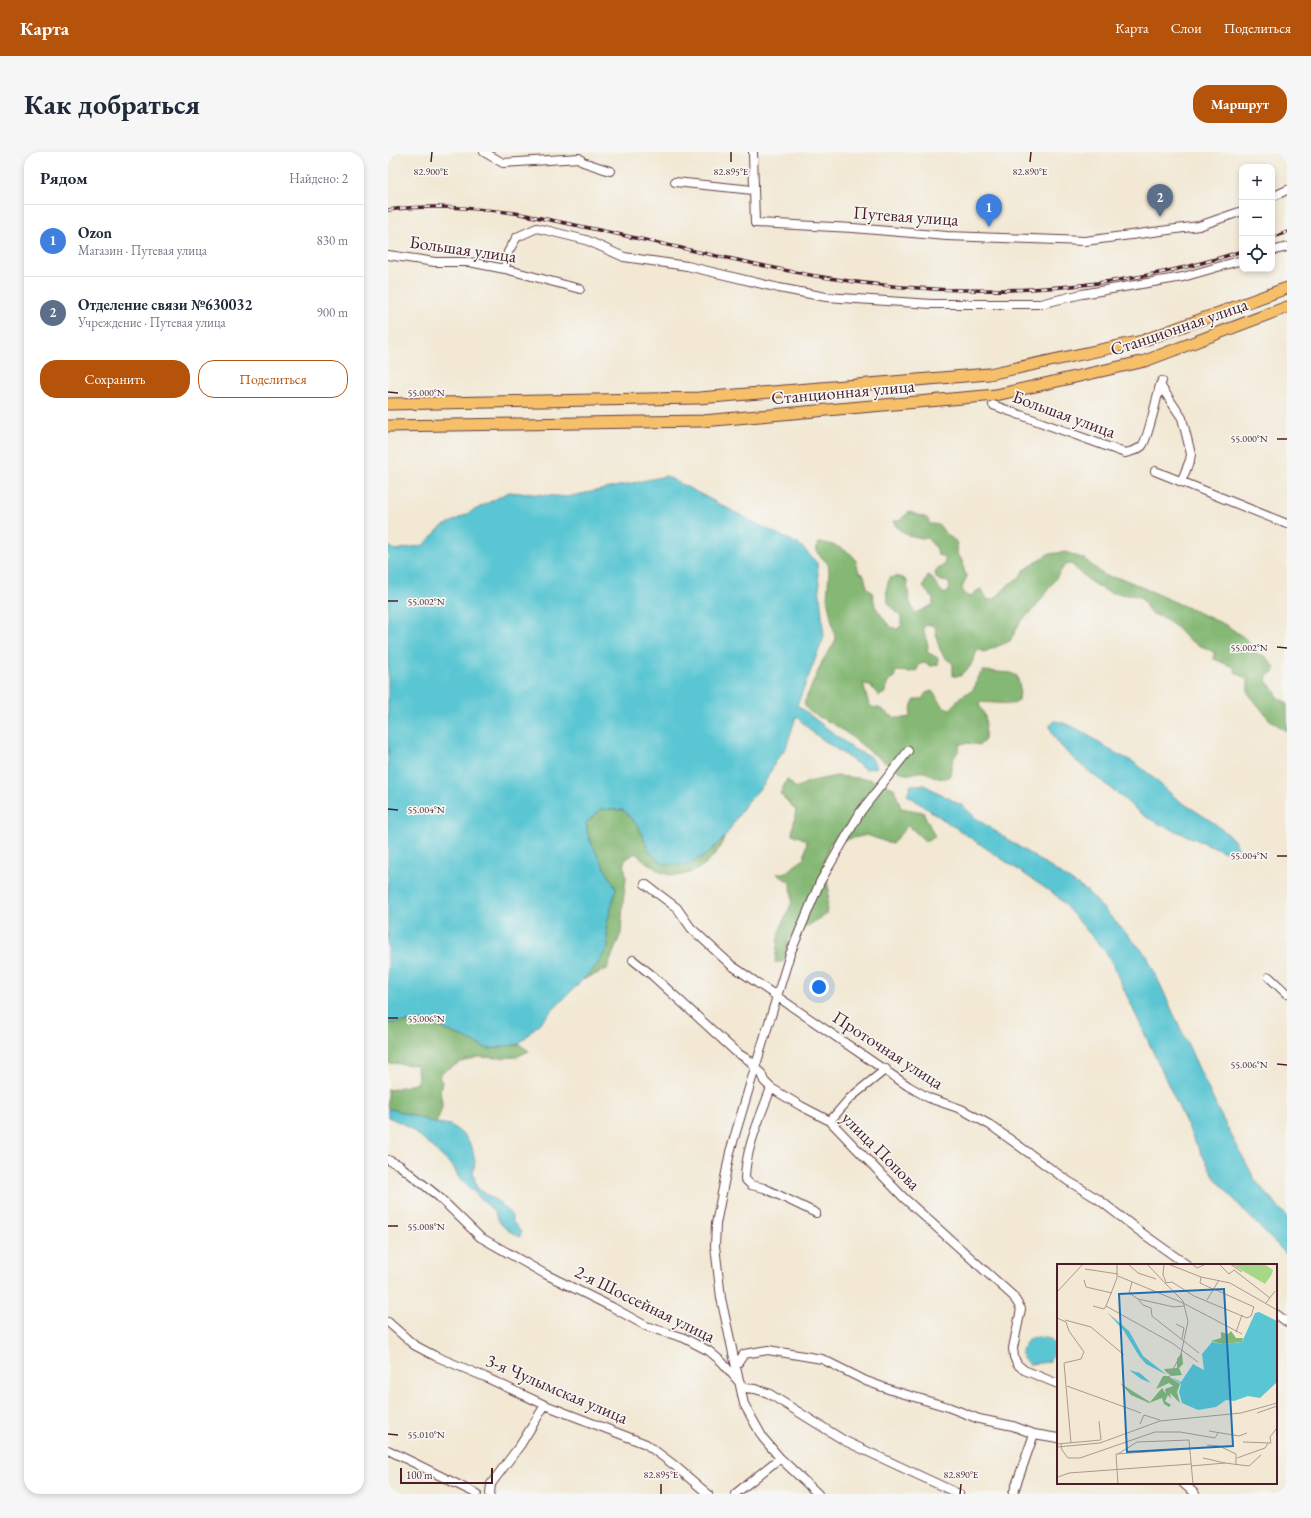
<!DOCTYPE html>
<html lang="ru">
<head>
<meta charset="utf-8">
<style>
	body { margin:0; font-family:"EB Garamond",serif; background:#f6f6f7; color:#1f2937 }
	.controls { position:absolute; right:12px; top:12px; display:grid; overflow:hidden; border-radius:8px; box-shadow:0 2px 6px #0003 }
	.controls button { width:36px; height:36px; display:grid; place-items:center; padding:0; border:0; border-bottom:1px solid #e0e1e3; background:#fff; color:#1f2937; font:20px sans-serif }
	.scale { position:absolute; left:12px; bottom:10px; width:93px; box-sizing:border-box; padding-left:4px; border:2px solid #4a1f2b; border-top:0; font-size:11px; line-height:14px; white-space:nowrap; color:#4a1f2b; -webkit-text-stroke:3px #f6f6f2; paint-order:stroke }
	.you { position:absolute; left:431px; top:835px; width:14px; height:14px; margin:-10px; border:3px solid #fff; border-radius:50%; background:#1a73e8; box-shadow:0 0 0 6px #1a73e833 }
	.badge { display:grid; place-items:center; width:26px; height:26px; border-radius:50%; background:#b45309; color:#fff; font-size:13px; font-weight:700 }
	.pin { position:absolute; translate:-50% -33px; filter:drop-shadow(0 1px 2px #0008) }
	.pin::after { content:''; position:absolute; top:21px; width:14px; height:12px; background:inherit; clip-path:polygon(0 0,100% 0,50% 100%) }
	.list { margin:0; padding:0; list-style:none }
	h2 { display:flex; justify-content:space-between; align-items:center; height:52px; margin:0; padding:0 16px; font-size:17px }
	h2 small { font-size:13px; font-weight:400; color:#747a83 }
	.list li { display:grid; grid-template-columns:26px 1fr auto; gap:12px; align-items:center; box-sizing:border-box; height:72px; padding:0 16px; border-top:1px solid #e0e1e3 }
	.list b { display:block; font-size:15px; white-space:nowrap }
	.list p { margin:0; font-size:13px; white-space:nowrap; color:#747a83 }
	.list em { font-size:13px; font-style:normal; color:#747a83 }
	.actions { display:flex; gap:8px; padding:12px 16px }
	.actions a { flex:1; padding:9px 0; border:1px solid #b45309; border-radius:16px; text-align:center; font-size:14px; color:#b45309 }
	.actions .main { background:#b45309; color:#fff }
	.icon { flex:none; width:22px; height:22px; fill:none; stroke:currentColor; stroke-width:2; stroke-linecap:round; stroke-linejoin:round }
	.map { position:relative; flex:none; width:899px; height:1342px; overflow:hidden; border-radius:16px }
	header { display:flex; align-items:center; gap:24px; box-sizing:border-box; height:56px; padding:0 20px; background:#b45309; color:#fff }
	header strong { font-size:19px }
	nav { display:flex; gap:22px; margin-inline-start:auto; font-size:14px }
	.intro { display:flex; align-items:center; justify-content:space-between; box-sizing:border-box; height:96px; padding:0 24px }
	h1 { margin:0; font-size:28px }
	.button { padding:10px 18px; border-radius:16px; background:#b45309; color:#fff; font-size:14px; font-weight:700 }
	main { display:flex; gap:24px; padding:0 24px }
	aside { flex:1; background:#fff; border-radius:16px; box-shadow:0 2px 6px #0003 }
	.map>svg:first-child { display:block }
</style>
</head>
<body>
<header>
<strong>Карта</strong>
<nav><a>Карта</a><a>Слои</a><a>Поделиться</a></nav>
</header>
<div class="intro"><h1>Как добраться</h1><a class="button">Маршрут</a></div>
<main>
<aside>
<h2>Рядом<small>Найдено: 2</small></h2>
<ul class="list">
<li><span class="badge" style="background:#3f7fe0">1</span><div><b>Ozon</b><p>Магазин · Путевая улица</p></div><em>830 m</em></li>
<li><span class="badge" style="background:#5c6f8a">2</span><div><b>Отделение связи №630032</b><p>Учреждение · Путевая улица</p></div><em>900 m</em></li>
</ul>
<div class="actions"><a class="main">Сохранить</a><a>Поделиться</a></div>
</aside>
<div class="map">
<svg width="899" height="1342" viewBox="0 0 899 1342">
	<rect width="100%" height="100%" fill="#f6f6f2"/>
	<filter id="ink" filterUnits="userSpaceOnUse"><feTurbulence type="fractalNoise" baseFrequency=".025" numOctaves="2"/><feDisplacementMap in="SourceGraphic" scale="8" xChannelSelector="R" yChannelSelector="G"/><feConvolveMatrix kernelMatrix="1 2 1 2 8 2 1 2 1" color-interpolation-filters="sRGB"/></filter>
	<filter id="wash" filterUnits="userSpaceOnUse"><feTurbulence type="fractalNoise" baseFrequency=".012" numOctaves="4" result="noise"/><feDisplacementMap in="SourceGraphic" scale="16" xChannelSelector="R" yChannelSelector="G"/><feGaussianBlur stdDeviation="0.9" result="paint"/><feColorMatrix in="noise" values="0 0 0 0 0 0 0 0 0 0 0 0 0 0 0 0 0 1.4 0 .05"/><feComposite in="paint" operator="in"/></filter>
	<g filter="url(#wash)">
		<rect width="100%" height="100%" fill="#f2e8d3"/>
		<!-- forest -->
		<path fill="#85b874" stroke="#686c50" d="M521 360 539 366 542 372C554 372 551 374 557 381 566 389 571 387 569 402 578 410 573 416 579 424L574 436 576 442 582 445 587 440 593 437 600 448 607 447 620 433 632 425 635 419 660 402 678 400 696 407 717 424 736 427 840 474 859 488 864 494 865 500 877 504 887 515 885 521 879 523 878 529 887 539 889 545 899 551V580L881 567 860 541V528L848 521 845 515 826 507V500L820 497 808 492 796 484 787 474 775 466 762 461 755 448 750 444 723 441 717 438 704 431 683 412 677 413 647 456 632 470 622 489 596 500 590 497 582 515 572 524H565V511C551 505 549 489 547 475L541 472 535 475 540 494 539 500 550 506V513L543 514 537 511 531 512 529 518 522 520 508 519 506 525 500 529 497 541 491 544 482 533 475 532C477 537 479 549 482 553 485 557 489 555 493 557 504 565 508 568 522 565L524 552 528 547H534L538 541 544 539 556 555 562 557C567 553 567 551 570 547 574 542 582 542 586 536 590 529 589 525 595 519L623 521 629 524 632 536 631 549 625 552 591 550C592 557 593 556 596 562 599 569 597 580 597 588L592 593 578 591 572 592C571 602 566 603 564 611 563 616 563 619 562 624 547 632 543 618 530 620 524 621 521 624 515 621 491 609 472 590 450 575 442 569 431 566 423 560 419 558 418 555 416 551L435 508 446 492 447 485 439 446 441 419 440 412 430 402 428 395 432 390C441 391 463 398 467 407 469 411 469 416 471 420L476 423 479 436 484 440 487 454 498 470 503 475 509 477 514 473C514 459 506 461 501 452 497 444 498 433 502 426 509 424 513 424 519 429L521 449 527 461 545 453V447L535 435 540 423C548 428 549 437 557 442L562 437 561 430 554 429 548 426 547 419 557 412V405L550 403 549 397 539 386C524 386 512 383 505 369H511Z
			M448 624 481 627 506 636 513 656 535 660 547 685 537 689 520 673 504 692 479 683 442 691 435 713 441 738 438 763 401 785 395 810H387L391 780 404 750 403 731 389 722 398 720 416 707 419 688 404 682 408 658 392 642 399 627 408 636 420 630Z
			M213 657 235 658 251 675 261 699 318 703 336 686C328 708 303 729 278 722 269 720 255 707 247 701L236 709 238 726 235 750 233 781 219 817 195 828 209 813 220 795 218 775 228 737 201 687 198 670Z
			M39 869 101 897 131 892 141 899 128 905 113 906 90 905 73 910 54 920 51 925 54 930C50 942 54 943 54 953 54 958 50 966 48 971L0 956V936L2 938 30 931 29 913 0 911V871Z"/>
		<!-- water -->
		<path fill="#5ac6d3" stroke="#52727f" d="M278 324 373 374 412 393 429 411 436 485 409 553 467 598 483 605 489 615 477 617 424 580 408 564 398 596 389 607 376 632 357 653 336 686 318 703 298 713 275 712 261 699 251 675 235 658 213 657 198 671 201 687 228 737 218 775 220 795 209 813 131 892 101 897 39 869 0 871V394L8 398 36 393 52 376 121 340 179 345Z
			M667 569C686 572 701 584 717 595 727 602 737 605 747 611 762 622 775 635 789 647 804 658 845 679 850 696L846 700 835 699C810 687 784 679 760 666 749 660 739 649 729 641 712 627 664 596 662 573Z
			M523 633H536L575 654 590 668 700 740 759 804 830 958 867 1028 899 1065V1103L860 1063 827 1026 806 988 720 803 669 744 519 643Z
			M0 956 48 971 63 973 78 985 84 995 87 1010 85 1021 89 1036 113 1052 124 1064V1069L133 1080 132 1085C120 1079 110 1073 107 1060L70 1025 66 1016 40 991 18 973 0 965Z
			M651 1185 662 1187 668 1193 667 1200 661 1210 641 1212C629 1203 634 1195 642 1186Z"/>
	</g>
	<g filter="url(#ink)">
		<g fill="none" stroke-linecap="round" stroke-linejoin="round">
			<defs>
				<path id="minor" d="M96 0 115 11 191 6 195 10 222 19
					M365 0 367 71 465 76 559 84 697 89 811 74 854 59
					M287 30 365 38
					M884 45 899 38
					M884 99 899 95
					M0 103 47 110H81L117 117 192 137
					M117 117 120 100 129 85 149 76 198 88 236 105 299 114 391 136 438 145 544 152H652L694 142 795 125 854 108
					M772 233 794 266 803 302 802 308 793 330
					M605 253 737 301C742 300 749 298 754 294 760 287 769 245 772 233L774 229
					M767 319 899 372
					M257 732 289 756 303 776 343 813 520 934 541 946 573 957 602 973 680 1029 710 1047 754 1081 799 1113
					M245 808 265 824 348 900 362 909 367 916 373 921 376 929 383 936 413 954 442 969 516 1046 625 1144 633 1157 625 1196 626 1205 629 1212 636 1218 670 1232
					M881 825 899 842
					M383 936C373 963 357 998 357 1027L363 1033 376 1036 428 1061
					M442 969 462 946 498 917
					M0 1008 11 1013 51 1045 92 1085 157 1122 224 1155 258 1174 296 1186 321 1199 334 1210 356 1236 367 1237 380 1241 457 1289 571 1342
					M888 1162 899 1170
					M0 1170 26 1193 47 1204 97 1225 157 1253 258 1292 286 1313 320 1342
					M348 1214 356 1202 380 1198 434 1207 478 1229 503 1238 560 1255 591 1267 625 1274 646 1282 670 1286
					M0 1298 89 1342
					M795 1331 807 1342
					M102 1342 103 1332 133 1292 157 1253
					M347 1342 392 1306
					M430 1342 392 1306 375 1286 356 1252 333 1146 327 1094 328 1072 342 1000 367 916 402 802 432 730 473 659 520 599
					M625 1342 646 1282"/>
				<path id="major" d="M0 252 311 246 601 222 754 189 899 136
					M0 274 315 269 608 243 757 209 899 155"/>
			</defs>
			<!-- minor casing -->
			<use href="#minor" stroke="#633d44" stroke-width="10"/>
			<!-- major casing -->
			<use href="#major" stroke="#633d44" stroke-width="13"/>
			<!-- minor -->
			<use href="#minor" stroke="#fff" stroke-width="8"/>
			<!-- major -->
			<use href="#major" stroke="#f6c06b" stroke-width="11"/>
			<defs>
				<path id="rail" d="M0 58C42 52 85 56 127 61 196 74 265 90 334 105 365 111 397 119 428 124 566 148 721 143 854 99
					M884 86 899 80"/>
			</defs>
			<!-- rail casing -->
			<use href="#rail" stroke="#4a1f2b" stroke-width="3.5"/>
			<!-- rail -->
			<use href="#rail" stroke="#f6f6f2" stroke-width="2" stroke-dasharray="6" stroke-linecap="butt"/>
		</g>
	</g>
	<!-- ticks -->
	<path fill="none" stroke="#4a1f2b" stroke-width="1.5" d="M43 10 44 0M343 10V0M642 10 643 0M0 240 10 241M889 287H899M0 449H10M889 495 899 496M0 657 10 658M889 704H899M0 866H10M889 912 899 913M0 1074H10M0 1282 10 1283M273 1342V1332M572 1342 573 1332"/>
	<g text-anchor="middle" stroke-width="3.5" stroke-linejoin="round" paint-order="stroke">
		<!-- street labels -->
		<g font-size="18" fill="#4a1f2b" stroke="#f6f6f2">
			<text transform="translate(518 64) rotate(4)" y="6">Путевая улица</text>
			<text transform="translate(75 97) rotate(8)" y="6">Большая улица</text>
			<text transform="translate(791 175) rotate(-19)" y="6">Станционная улица</text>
			<text transform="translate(455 240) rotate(-5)" y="6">Станционная улица</text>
			<text transform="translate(676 262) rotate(20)" y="6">Большая улица</text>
			<text transform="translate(500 898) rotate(33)" y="6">Проточная улица</text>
			<text transform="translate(493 999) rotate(45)" y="6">улица Попова</text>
			<text transform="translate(257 1152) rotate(26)" y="6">2-я Шоссейная улица</text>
			<text transform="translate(169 1237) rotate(23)" y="6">3-я Чулымская улица</text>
		</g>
	</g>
	<!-- overview -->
	<g transform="translate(669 1112)">
		<rect width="220" height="220" fill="#f2e8d3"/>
		<path d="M174 0H207L216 6 215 10 208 20Z" fill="#a7d887"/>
		<path d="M174 67 179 74H186L185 78 166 80 154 77 164 74V68L171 70ZM125 89 126 100 122 104 125 111 115 112 109 108 107 105 120 104V95ZM106 112H111L123 120 120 128 123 139 113 129 114 135 111 131 108 137 114 141 112 143 107 140 105 134 92 139 74 131 63 119 93 138 105 124 109 130 108 125 116 122 112 119 99 125Z" fill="#85b874"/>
		<path d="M50 48 72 67 86 92 110 111 89 100 82 92 67 67ZM202 48 220 57 219 119 203 134 191 132 177 137 169 136 159 143 141 146 125 139 122 128 124 120 114 113 124 118 136 100 147 106 145 90 155 78 166 80 185 78 198 49ZM72 106 83 109 94 119 84 115Z" fill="#5ac6d3"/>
		<path fill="none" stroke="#af9890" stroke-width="1" d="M71 0 81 9 99 15M90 0 107 18M107 0 106 11 109 18M111 0 144 13 173 19 220 46M135 0 140 4 149 0M162 0 172 10 177 6 213 34M173 0 185 8M28 5 61 10M61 12 126 39 185 70M144 13 143 19 156 25M27 16 29 23 55 29M75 18 72 29 81 35 117 43 127 42M107 19 115 18 137 32 190 54 194 52 197 43 157 25M108 19 126 37 131 57 124 90 111 115M0 28 26 0M81 35 86 41 94 44 95 52 142 89M150 36 162 16M209 39 218 27M36 42 47 45 49 42 60 14V0M49 42 115 79 141 98M0 54 9 58 12 67 27 88 24 95 7 99 14 179M8 56 34 63 67 91M119 60 127 64 125 75M179 68 185 51M10 122 84 149M200 149 220 142M83 160 87 151 103 156M152 167 182 172 190 169M186 178 214 179 213 173 220 164M0 180 44 176 42 157M4 180 5 186 11 194H23L98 168H123L158 174 161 169M150 181 162 182 179 190V201M0 183 43 179 103 157 184 149 220 139M61 190 80 178 132 176 136 220M146 194 168 199M180 194 208 184 211 179M134 202 168 199 192 202 204 191M1 213 12 209 134 200M61 220 59 190 133 185"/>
		<path fill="#1f6fb2" fill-opacity="0.15" stroke="#1f6fb2" stroke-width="2" d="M167 25 176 182 70 188 62 30Z"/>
		<rect width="220" height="220" fill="none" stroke="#4a1f2b" stroke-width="2"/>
	</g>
	<g font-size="10" text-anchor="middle" fill="#4a1f2b" stroke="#f6f6f2" stroke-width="3.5" stroke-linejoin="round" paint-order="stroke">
		<text x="43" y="23">82.900°E</text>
		<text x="343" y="23">82.895°E</text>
		<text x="642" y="23">82.890°E</text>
		<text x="38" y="244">55.000°N</text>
		<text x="861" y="290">55.000°N</text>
		<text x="38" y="453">55.002°N</text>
		<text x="861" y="499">55.002°N</text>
		<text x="38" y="661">55.004°N</text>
		<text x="861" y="707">55.004°N</text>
		<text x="38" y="870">55.006°N</text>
		<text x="861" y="916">55.006°N</text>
		<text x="38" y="1078">55.008°N</text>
		<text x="38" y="1286">55.010°N</text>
		<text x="273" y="1326">82.895°E</text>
		<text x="573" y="1326">82.890°E</text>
	</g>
</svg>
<div class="controls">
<button>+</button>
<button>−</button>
<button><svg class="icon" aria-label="locate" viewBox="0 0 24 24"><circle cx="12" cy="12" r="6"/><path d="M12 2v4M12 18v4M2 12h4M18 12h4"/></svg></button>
</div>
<div class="scale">100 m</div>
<div class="you"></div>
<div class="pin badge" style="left:601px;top:75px;background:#3f7fe0">1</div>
<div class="pin badge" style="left:772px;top:65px;background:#5c6f8a">2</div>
</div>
</main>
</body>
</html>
